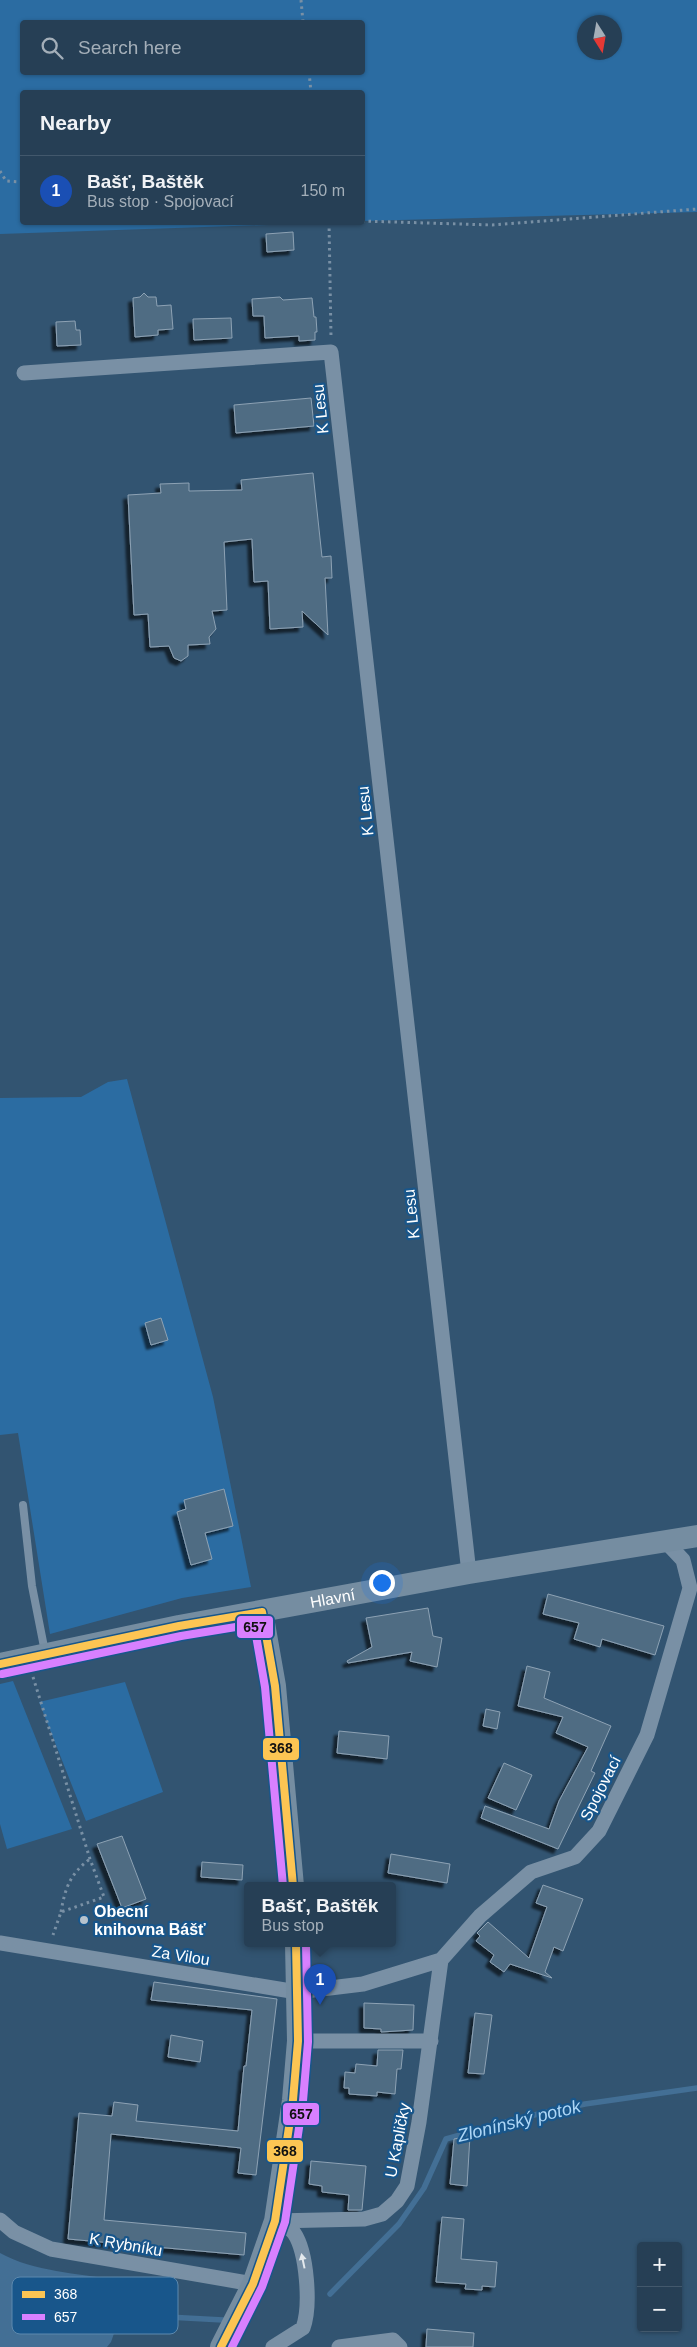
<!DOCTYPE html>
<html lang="en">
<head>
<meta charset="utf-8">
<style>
	body { margin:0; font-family:Arial,sans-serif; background:#324a5f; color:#f1f3f6 }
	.controls { position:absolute; right:15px; bottom:15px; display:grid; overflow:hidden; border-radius:5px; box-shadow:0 1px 4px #0004 }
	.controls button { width:45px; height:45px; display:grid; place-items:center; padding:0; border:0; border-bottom:1px solid #42586c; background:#263f55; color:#f1f3f6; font:25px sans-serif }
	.compass { position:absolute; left:577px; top:15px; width:45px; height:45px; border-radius:50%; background:#263f55; box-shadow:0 1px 4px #0004; rotate:169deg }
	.you { position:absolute; left:381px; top:1582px; width:18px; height:18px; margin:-12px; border:4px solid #fff; border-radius:50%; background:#1a73e8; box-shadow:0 0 0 8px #1a73e833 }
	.badge { display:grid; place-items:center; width:32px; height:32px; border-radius:50%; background:#b7c3cd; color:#fff; font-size:16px; font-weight:700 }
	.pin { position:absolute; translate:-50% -41px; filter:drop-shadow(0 1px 2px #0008) }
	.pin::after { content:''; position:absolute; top:26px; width:18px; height:15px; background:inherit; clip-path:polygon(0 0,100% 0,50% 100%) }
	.popup { position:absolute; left:244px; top:1882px; width:152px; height:65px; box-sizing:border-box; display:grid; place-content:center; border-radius:5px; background:#263f55; filter:drop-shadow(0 1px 4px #0005); font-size:16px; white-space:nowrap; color:#a4afb9 }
	.popup b { font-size:19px; color:#f1f3f6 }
	.popup::after { content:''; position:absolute; left:50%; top:100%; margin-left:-10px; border:10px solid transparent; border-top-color:#263f55 }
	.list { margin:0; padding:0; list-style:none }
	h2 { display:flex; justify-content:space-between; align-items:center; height:65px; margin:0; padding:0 20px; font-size:21px }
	h2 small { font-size:16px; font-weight:400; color:#a4afb9 }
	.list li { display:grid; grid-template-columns:32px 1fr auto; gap:15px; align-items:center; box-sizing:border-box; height:70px; padding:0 20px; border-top:1px solid #42586c }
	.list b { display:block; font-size:19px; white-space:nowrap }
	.list p { margin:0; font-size:16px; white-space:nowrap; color:#a4afb9 }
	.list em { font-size:16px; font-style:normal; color:#a4afb9 }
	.icon { flex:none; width:28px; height:28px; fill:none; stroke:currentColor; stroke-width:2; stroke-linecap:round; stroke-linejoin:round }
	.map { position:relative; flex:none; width:697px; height:2347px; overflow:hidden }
	.search { position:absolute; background:#263f55; box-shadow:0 1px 4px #0004; left:20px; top:20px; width:345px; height:55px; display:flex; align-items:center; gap:12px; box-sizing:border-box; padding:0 18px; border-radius:5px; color:#a4afb9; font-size:19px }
	.panel { position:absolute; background:#263f55; box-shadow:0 1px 4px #0004; left:20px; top:90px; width:345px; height:135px; border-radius:5px }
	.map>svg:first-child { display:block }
</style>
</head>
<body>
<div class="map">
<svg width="697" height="2347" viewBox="0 0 697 2347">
	<defs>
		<filter id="shadow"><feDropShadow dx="-4.5" dy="4.5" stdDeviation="1" flood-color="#0009"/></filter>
	</defs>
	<rect width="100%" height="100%" fill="#325471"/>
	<!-- green -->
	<path fill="#2b6ca2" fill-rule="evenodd" d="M0 0H697V212L363 221 362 92H22V222L326 223 0 234ZM22 22H362V72H22ZM584 22H614V52H584Z
		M127 1079 213 1397 251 1587 182 1598 50 1634 18 1433 0 1435V1098L81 1097 108 1082Z
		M13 1681 72 1829 7 1849 0 1824V1684Z
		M125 1682 163 1792 86 1821 39 1702Z"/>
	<!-- water -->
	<path fill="#436f95" d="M0 2253C34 2272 78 2273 115 2280L122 2288 118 2322 111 2342 107 2347H0Z"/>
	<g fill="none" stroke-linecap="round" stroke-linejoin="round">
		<!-- stream -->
		<path stroke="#436f95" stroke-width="5.5" d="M330 2294 399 2224 424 2188 446 2139 520 2118 585 2104 697 2088
			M113 2314 223 2320"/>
	</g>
	<!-- building -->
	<path fill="#506c83" stroke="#8da2b4" filter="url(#shadow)" d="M293 232 294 250 267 252 266 234Z
		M144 293 148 297H156L157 306 171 305 173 329 158 330V335L135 337 133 298 140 297Z
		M280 297 283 300 312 298 314 317H316L317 332H315V340L299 341V336L265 338 264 316H253L252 299Z
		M231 318 232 338 194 340 193 319Z
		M75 321 76 330H80L81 345 57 346 56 322Z
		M311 398 314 426 236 433 234 405Z
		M313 473 322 557 331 556 332 578H325L328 635 302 611 303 627 270 629 268 581 254 582 252 539 224 542 227 610 212 611 216 629 209 637 210 644 188 645V656L181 661 174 658 169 646 150 647 148 614 134 615 128 495 161 493 160 484 189 483V491L242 490 241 480Z
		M161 1318 168 1340 151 1345 145 1323Z
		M224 1489 233 1526 205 1533 212 1559 191 1565 177 1512 186 1509 184 1500Z
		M548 1594 664 1626 655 1655 602 1639 600 1647 574 1639 579 1623 543 1614Z
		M428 1608 433 1636 442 1638 437 1667 410 1661 412 1652 348 1663 347 1661 372 1647 366 1618Z
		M527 1666 550 1672 544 1698 611 1726 591 1771 595 1773 558 1849 481 1818 485 1806 549 1829 559 1801 588 1747 556 1733 563 1717 518 1706Z
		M486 1709 500 1712 497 1729 483 1726Z
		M339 1731 389 1736 387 1759 337 1753Z
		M504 1763 532 1775 516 1810 488 1798Z
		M122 1836 146 1899 122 1908 97 1844Z
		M391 1854 450 1864 447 1883 388 1873Z
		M202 1862 243 1865 242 1880 201 1877Z
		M543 1885 583 1899 563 1951 554 1947 545 1972 552 1978 510 1964 504 1972 490 1962 494 1955 476 1941 480 1936 477 1933 488 1922 529 1958 547 1907 536 1903Z
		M154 1982 277 1999 256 2175 238 2173 241 2148 111 2134 104 2220 246 2233 244 2255 68 2239 79 2113 112 2116 114 2102 138 2105 136 2121 238 2131 244 2066H246L252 2010 151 2000Z
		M364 2003 414 2005 413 2030 381 2032V2029L364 2028Z
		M475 2013 492 2015 484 2074 468 2073Z
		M171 2035 203 2041 200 2062 168 2057Z
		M378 2050H403L401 2069H397L395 2094 377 2092V2096L349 2094V2088H344L345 2072 355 2073 356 2064 377 2066Z
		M470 2136 467 2186 450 2184 454 2139Z
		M311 2161 366 2166 362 2210H348L349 2195 322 2192V2186L309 2184Z
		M442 2217 464 2219 461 2259 497 2262 495 2287 482 2286V2290L465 2289 466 2284 436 2282Z
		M427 2329 474 2333 473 2347H426Z"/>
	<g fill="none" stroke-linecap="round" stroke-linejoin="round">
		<!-- path -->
		<path stroke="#7990a5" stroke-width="3" stroke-dasharray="2.5 4" stroke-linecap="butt" d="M301 0 303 22
			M309 72 311 92
			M0 171 6 181 22 182
			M362 221 492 225 697 209
			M329 222 331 337
			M33 1677 90 1859 104 1897 61 1912 53 1935
			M61 1912C65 1888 70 1874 90 1859"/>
		<!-- lane -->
		<path stroke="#7990a5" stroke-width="8" d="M23 1505 32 1586 45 1652"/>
		<!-- street -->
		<path stroke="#7990a5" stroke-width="15" d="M24 373 331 352 469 1573
			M0 1943 297 1992 363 1984 441 1960 480 1916 531 1872 575 1857 599 1831 647 1735 690 1588 683 1560 666 1542
			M298 2041H431
			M0 2220 14 2232 51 2249 253 2284
			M275 2221 364 2219 382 2214 397 2201 407 2186 419 2122 441 1960
			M273 2347 303 2328C311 2306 307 2252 294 2233 290 2228 281 2224 275 2221
			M339 2347 393 2340 400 2347"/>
		<!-- secondary -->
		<g stroke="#758da1" stroke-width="22">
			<path d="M262 1612 275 1686 293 1886"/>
			<path id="s1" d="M0 1664 179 1626 469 1573 697 1536"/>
			<path d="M221 2347 253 2284 275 2221 293 2100 298 2041 296 1944"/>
		</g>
		<defs>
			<path id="bus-1" d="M262 1612 275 1686 293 1886
				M0 1664 179 1626 262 1612
				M221 2347 253 2284 275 2221 293 2100 298 2041 296 1944"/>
			<path id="bus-2" d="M2 1674 181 1636 254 1624 265 1687 283 1886
				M232 2347 262 2287 285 2222 303 2101 308 2042 306 1944"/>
		</defs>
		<!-- bus-1 casing -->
		<use href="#bus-1" stroke="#18568b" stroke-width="11"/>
		<!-- bus-2 casing -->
		<use href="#bus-2" stroke="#18568b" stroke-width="11"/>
		<!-- bus-1 -->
		<use href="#bus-1" stroke="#fcc553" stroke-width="8"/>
		<!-- bus-2 -->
		<use href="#bus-2" stroke="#d880ff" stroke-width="8"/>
	</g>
	<!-- one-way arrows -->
	<defs><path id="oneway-solid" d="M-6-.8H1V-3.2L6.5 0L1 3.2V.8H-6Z" transform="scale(1.25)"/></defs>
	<use fill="#e4e9ed" href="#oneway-solid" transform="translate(303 2261) rotate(-102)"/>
	<!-- markers -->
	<circle fill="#b7c3cd" stroke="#18568b" stroke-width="2" cx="84" cy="1920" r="5"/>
	<g text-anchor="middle" stroke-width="4.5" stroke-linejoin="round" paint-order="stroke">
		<!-- street labels -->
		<g font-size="16" fill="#fff" stroke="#18568b">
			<text transform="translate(320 409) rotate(-96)" y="6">K Lesu</text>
			<text transform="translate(365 811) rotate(-96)" y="6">K Lesu</text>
			<text transform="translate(411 1214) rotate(-96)" y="6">K Lesu</text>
			<text dy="6" stroke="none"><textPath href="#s1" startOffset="339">Hlavní</textPath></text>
			<text transform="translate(600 1788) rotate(-63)" y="6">Spojovací</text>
			<text transform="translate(181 1955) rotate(9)" y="6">Za Vilou</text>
			<text transform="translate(397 2140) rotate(-79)" y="6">U Kapličky</text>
			<text transform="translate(126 2244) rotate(10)" y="6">K Rybníku</text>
		</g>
		<!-- poi labels -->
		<g font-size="16" font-weight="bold" fill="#fff" stroke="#18568b" text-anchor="start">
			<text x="94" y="1917">Obecní<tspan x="94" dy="18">knihovna Bášť</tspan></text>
		</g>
		<!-- water labels -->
		<g font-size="18" font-style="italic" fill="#add6f6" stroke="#18568b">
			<text transform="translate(519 2121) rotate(-14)" y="6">Zlonínský potok</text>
		</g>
	</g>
	<!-- legend -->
	<rect x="12" y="2277" width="166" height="57" rx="8" fill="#18568b" stroke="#5d89ae" stroke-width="1"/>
	<rect x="22" y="2291" width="23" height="7" fill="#fcc553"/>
	<rect x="22" y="2314" width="23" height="6" fill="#d880ff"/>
	<g font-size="14" fill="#fff">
		<text x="54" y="2299">368</text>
		<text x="54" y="2322">657</text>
	</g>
	<g stroke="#18568b" stroke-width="2">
		<rect x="236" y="1615" width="38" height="24" rx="5" fill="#d880ff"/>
		<rect x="262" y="1737" width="38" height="24" rx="5" fill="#fcc553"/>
		<rect x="282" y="2102" width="38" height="24" rx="5" fill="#d880ff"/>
		<rect x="266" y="2139" width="38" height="24" rx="5" fill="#fcc553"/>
	</g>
	<g font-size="14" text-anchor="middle" font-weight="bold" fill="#111">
		<text x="255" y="1632">657</text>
		<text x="281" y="1753">368</text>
		<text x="301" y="2119">657</text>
		<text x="285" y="2156">368</text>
	</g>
</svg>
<div class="controls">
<button>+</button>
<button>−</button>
</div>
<svg class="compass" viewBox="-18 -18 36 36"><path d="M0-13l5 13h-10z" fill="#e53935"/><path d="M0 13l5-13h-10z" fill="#a4afb9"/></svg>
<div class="you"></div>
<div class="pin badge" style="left:320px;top:2005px;background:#1a4fb4">1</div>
<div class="popup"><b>Bašť, Baštěk</b>Bus stop</div>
<div class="search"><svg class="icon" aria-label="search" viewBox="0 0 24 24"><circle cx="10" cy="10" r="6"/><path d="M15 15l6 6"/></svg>Search here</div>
<section class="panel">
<h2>Nearby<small></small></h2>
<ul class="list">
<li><span class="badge" style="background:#1a4fb4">1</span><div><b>Bašť, Baštěk</b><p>Bus stop · Spojovací</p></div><em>150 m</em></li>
</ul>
</section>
</div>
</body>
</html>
